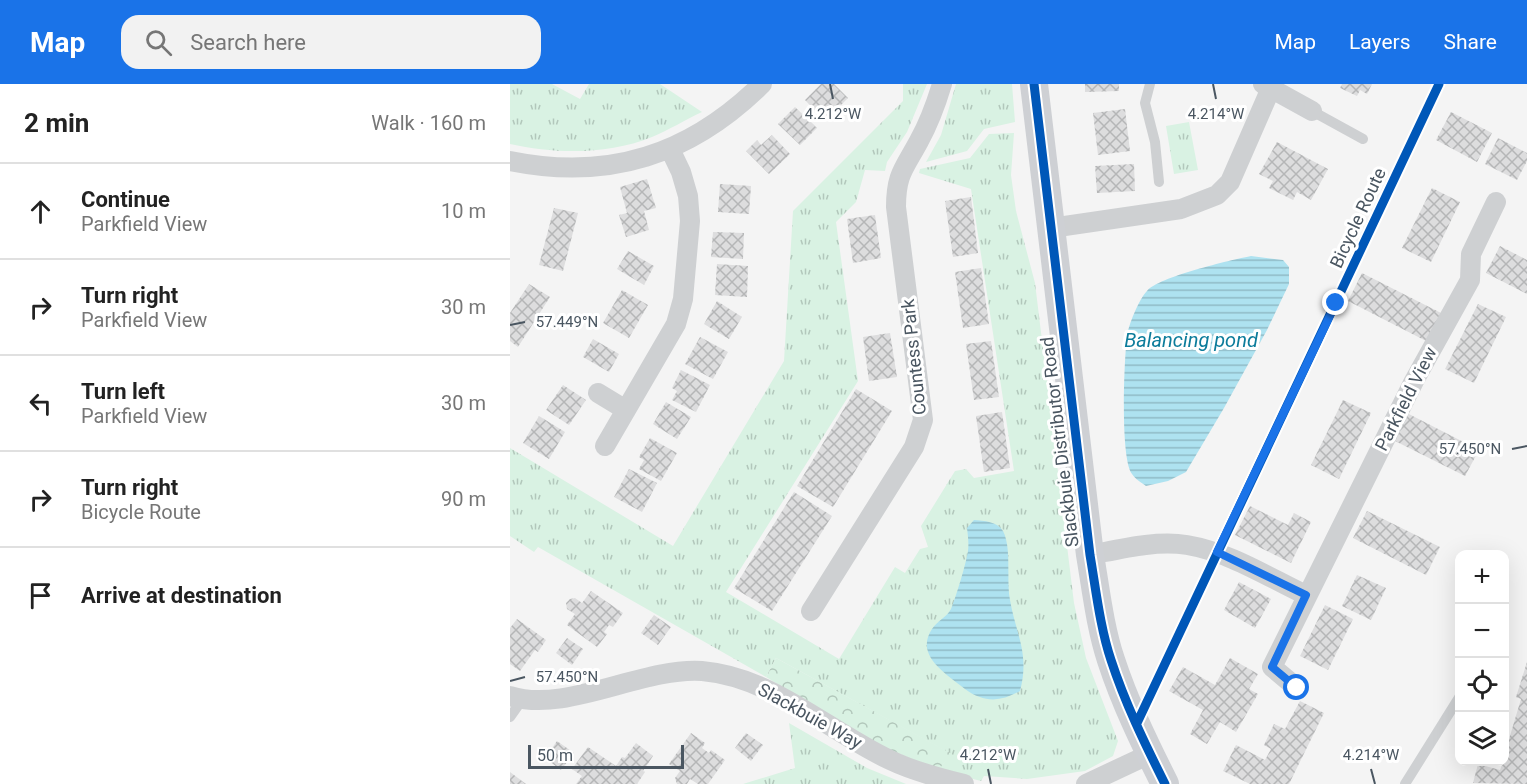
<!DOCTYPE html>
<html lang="en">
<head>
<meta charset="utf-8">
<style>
	body { margin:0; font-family:Roboto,sans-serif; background:#f2f2f2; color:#222 }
	.controls { position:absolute; right:18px; bottom:18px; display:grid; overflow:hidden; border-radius:12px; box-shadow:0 6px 24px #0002 }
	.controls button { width:54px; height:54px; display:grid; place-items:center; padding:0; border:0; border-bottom:2px solid #e0e0e0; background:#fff; color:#222; font:30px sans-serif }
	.scale { position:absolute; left:18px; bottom:15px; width:156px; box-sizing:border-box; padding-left:6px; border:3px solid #4a5661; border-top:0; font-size:16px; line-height:21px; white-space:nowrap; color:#4a5661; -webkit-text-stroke:4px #fff; paint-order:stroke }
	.stop { position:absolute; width:18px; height:18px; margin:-14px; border:4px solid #1a73e8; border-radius:50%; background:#fff }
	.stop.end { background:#1a73e8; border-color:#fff; box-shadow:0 2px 6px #0008 }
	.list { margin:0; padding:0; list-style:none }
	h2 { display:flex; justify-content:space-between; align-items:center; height:78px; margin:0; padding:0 24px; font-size:26px }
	h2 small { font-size:20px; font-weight:400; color:#767676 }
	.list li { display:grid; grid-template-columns:39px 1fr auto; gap:18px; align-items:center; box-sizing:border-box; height:96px; padding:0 24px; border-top:2px solid #e0e0e0 }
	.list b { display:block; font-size:22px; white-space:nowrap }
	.list p { margin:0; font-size:20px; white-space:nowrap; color:#767676 }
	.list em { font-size:20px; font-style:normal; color:#767676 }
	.icon { flex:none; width:33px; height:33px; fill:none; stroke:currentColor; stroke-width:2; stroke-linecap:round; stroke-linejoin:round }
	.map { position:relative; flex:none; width:1017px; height:700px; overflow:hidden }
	header { display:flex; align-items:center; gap:36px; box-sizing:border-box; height:84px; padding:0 30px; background:#1a73e8; color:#fff }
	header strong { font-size:28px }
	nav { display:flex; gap:33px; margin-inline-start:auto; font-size:21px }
	.search { width:420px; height:54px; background:#f2f2f2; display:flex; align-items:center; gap:15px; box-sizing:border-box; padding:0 21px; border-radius:18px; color:#767676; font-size:22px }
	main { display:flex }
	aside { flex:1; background:#fff }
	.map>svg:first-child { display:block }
</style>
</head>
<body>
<header>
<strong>Map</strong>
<div class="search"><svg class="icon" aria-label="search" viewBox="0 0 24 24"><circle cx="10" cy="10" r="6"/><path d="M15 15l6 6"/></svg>Search here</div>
<nav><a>Map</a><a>Layers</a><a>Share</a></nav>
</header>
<main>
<aside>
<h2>2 min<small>Walk · 160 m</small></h2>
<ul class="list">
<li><svg class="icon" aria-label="ahead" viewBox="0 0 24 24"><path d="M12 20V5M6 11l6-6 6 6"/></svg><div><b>Continue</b><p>Parkfield View</p></div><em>10 m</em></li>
<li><svg class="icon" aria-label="right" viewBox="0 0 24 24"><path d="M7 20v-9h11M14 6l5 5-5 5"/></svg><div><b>Turn right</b><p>Parkfield View</p></div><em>30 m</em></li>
<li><svg class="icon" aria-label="left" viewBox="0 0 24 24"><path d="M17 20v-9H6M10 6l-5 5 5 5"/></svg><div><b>Turn left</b><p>Parkfield View</p></div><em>30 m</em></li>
<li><svg class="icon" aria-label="right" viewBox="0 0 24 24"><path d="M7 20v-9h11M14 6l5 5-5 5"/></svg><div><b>Turn right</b><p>Bicycle Route</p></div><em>90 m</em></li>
<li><svg class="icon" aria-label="arrive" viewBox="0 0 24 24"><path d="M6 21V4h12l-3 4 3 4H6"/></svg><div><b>Arrive at destination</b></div></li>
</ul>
</aside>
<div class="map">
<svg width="1017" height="700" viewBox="0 0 1017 700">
	<defs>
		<pattern id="grass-tufts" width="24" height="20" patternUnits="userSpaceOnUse" patternTransform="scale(1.5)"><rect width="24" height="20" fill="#d9f2e3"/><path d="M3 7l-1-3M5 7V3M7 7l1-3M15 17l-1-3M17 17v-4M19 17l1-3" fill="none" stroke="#b2c7bb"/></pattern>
		<pattern id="forest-crowns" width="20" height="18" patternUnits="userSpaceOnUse" patternTransform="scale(1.5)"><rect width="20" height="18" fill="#d9f2e3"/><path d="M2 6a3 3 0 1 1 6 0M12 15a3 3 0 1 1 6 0" fill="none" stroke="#b2c7bb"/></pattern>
		<pattern id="water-rules" width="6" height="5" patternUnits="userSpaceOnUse" patternTransform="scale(1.5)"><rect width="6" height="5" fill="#aee2f0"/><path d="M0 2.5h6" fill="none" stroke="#90bac6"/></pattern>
		<pattern id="building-cross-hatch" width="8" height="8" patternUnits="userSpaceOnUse" patternTransform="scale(1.5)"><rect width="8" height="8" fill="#ddddde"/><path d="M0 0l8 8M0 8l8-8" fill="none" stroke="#b5b6b7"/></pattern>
	</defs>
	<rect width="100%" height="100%" fill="#f4f4f4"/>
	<!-- grass -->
	<path fill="url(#grass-tufts)" d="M0 0H42L70 15 79 0H150L192 28C175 36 159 46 142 53 98 71 45 70 0 60Z
		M393 0H417L397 48 377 78 375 87 355 86 346 118 326 138 348 297 216 508 329 575 385 483 395 489 410 465 418 463 411 442 445 387 456 385 464 394 504 387 461 105 409 89 410 85 460 74 479 50 504 49 501 91 506 127 525 199 564 519 576 574 608 657 603 672 575 687 517 695 474 692 471 697 428 686 441 670 266 574 256 593 28 463 24 468 0 452V364L163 462 274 277 283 127 393 17Z
		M446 0H502L505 38 474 45 457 67 416 78 431 51Z
		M679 38 688 86 664 90 656 42Z
		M279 639 357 684 396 700H233L285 684Z"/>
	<!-- forest -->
	<path fill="url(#forest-crowns)" d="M266 574 442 670 428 686 366 660 256 593Z"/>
	<!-- water -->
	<path fill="url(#water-rules)" d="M741 172 773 176 779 183V200L757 246 714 324 676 388 658 397 636 402C632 399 625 395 622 390 610 374 614 276 617 253 618 242 629 215 637 207 648 193 721 176 741 172Z
		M464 436C474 437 487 437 493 447 502 464 496 497 500 516 506 551 520 569 510 607 491 618 474 619 455 605 437 590 404 572 422 545 427 537 437 533 441 525 446 513 456 480 458 467 459 460 458 452 457 444Z"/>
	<!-- building -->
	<path fill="url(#building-cross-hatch)" d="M311 0H324L338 14 315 37 295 16Z
		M575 0H609V7L575 8Z
		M832 0H862L857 10 850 6 847 12 830 4Z
		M285 23 307 44 290 61 268 40Z
		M615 25 620 67 588 71 583 29Z
		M941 28 982 49 967 78 926 56Z
		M262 51 280 70 259 90 236 67 247 56 251 61Z
		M988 54 1017 69V77L1007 96 975 80Z
		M767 58 818 85 801 116 787 108 783 116 759 104 763 97 749 90Z
		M624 80 625 107 587 109 585 82Z
		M137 95 146 124 134 127 139 146 116 153 109 131 117 129 110 103Z
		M210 100 241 102 239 130 208 128Z
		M922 104 950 118 921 178 892 164Z
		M461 113 468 169 443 173 435 117Z
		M44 124 68 129 53 187 29 181Z
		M365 131 371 174 343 179 337 135Z
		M203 148 234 149 233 175 201 173Z
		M990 162 1017 176V210L976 189Z
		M118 167 144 182 134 201 107 185Z
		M207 180 238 182 237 213 205 211Z
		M471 184 479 240 453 244 445 188Z
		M852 189 933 230 918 258 838 217Z
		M19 200 40 213 8 263 0 257V229Z
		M112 206 138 221 119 254 93 239Z
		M207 217 232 233 219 255 194 240Z
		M968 220 996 233 964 299 935 285Z
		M380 249 387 293 359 297 353 253Z
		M190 253 218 268 203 295 175 280Z
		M83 255 109 270 99 288 73 273Z
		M481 257 489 313 464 316 456 260Z
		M171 286 200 301 186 328 162 316 167 307 162 304Z
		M53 301 76 316 59 341 36 326Z
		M346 305 382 327 323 423 287 402Z
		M833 316 861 329 829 395 801 381Z
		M156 318 181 333 167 355 143 340Z
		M893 327 969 366 955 392 879 354Z
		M492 328 500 384 474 388 466 332Z
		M29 332 55 348 39 375 13 359Z
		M140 354 167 369 151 397 129 385 134 376 129 373Z
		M119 385 147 399 132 428 104 413Z
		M284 408 322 432 262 527 224 504Z
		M740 422 778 441 784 429 801 438 781 479 725 451Z
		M857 427 930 463 916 491 843 454Z
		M847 491 876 504 861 536 832 522Z
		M729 498 761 515 745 544 714 526Z
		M81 507 113 529 103 543 99 541 94 548 97 550 87 563 57 541 65 530 57 525 56 519 60 515 65 514 72 519Z
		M815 521 843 535 818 586 790 572Z
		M144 531 161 543 148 561 131 549Z
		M7 535 36 556 28 568 25 566 10 587 0 580V544Z
		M57 554 73 565 62 581 46 569Z
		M720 574 748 590 739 605 748 610 726 648 710 638 697 660 680 650 693 626 659 607 673 583 705 601Z
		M1017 578V700L963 699 968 680 990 686 993 678H994V672L1011 615 1006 613Z
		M790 617 814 629 779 700H740L713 687 726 661 755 676 761 665 754 661 764 640 775 645Z
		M181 649 195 659 192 664 199 669 201 666 215 676 198 700H188L180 695 177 700H167L165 694 170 687 159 680Z
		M236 649 253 661 241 677 225 664Z
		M47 657 64 669 51 686 35 674Z
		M126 659 143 672 133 687 135 688 127 700H66L72 692 62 685 78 663 106 682 112 673 115 674Z
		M0 688 16 700H0Z"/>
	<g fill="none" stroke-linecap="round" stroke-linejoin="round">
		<!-- lane -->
		<path stroke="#ced0d2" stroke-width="10" d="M640 0 635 19 645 58 649 98
			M802 27 853 55
			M0 633 12 616
			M895 700 950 612"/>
		<!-- street -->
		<path stroke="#ced0d2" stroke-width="20" d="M753 0 802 27
			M0 77C99 97 180 71 252 0
			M541 144 671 125 707 111 720 98 761 4
			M88 309 116 326
			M95 362 166 240 173 215 180 137 178 112 171 88 160 65
			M580 471C611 465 646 456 677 461 719 468 758 493 796 511
			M301 527 404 363 413 336 386 123C386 90 394 85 409 57 419 39 426 20 432 0
			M787 604 762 583 904 297 960 196 961 170 986 118
			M0 612C56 630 132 583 192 587 263 593 318 647 380 676 403 687 429 694 454 700
			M576 700 640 670"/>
		<!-- secondary -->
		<path stroke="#ced0d4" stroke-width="28" d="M524 0 580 471C586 506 590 543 601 576 615 619 635 660 655 700"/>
		<defs>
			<path id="cycleway" d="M524 0 580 471C586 506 590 543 601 576 615 619 635 660 655 700
				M627 639 929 0"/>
		</defs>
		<!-- cycleway casing -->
		<use href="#cycleway" stroke="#fff" stroke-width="13"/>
		<!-- cycleway -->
		<use href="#cycleway" stroke="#0057b8" stroke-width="9"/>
	</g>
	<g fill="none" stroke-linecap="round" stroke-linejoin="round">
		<!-- route -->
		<path stroke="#1a73e8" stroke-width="8" d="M787 604 762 583 796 511 707 468 826 219"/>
	</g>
	<!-- ticks -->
	<path fill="none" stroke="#4a5661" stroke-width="2" d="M320 0 323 15M703 0 706 15M0 241 15 238M1002 365 1017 362M0 597 15 593M478 685 481 700M861 685 865 700"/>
	<g text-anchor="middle" stroke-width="6" stroke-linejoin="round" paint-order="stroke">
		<!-- street labels -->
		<g font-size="18" fill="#4a5661" stroke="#fff">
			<text transform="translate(848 134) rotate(-65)" y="6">Bicycle Route</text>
			<text transform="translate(404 273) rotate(-96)" y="6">Countess Park</text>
			<text transform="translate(896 315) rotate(-63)" y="6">Parkfield View</text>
			<text transform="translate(550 358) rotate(-97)" y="6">Slackbuie Distributor Road</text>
			<text transform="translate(300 632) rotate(29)" y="6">Slackbuie Way</text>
		</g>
		<!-- water labels -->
		<g font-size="20" font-style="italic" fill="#0c7c9b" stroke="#fff">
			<text x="681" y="263">Balancing pond</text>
		</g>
	</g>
	<g font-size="15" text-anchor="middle" fill="#4a5661" stroke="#fff" stroke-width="6" stroke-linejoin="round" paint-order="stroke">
		<text x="323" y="35">4.212°W</text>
		<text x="706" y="35">4.214°W</text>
		<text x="57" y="243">57.449°N</text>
		<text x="960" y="370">57.450°N</text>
		<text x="57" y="598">57.450°N</text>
		<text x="478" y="676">4.212°W</text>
		<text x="861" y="676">4.214°W</text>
	</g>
</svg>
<div class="controls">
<button>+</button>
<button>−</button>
<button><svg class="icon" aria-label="locate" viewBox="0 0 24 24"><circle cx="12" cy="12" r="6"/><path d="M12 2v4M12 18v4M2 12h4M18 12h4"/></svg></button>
<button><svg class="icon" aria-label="layers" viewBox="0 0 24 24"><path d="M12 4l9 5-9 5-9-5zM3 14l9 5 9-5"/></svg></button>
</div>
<div class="scale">50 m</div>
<div class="stop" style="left:787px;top:604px"></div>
<div class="stop end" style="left:826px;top:219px"></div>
</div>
</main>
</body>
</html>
